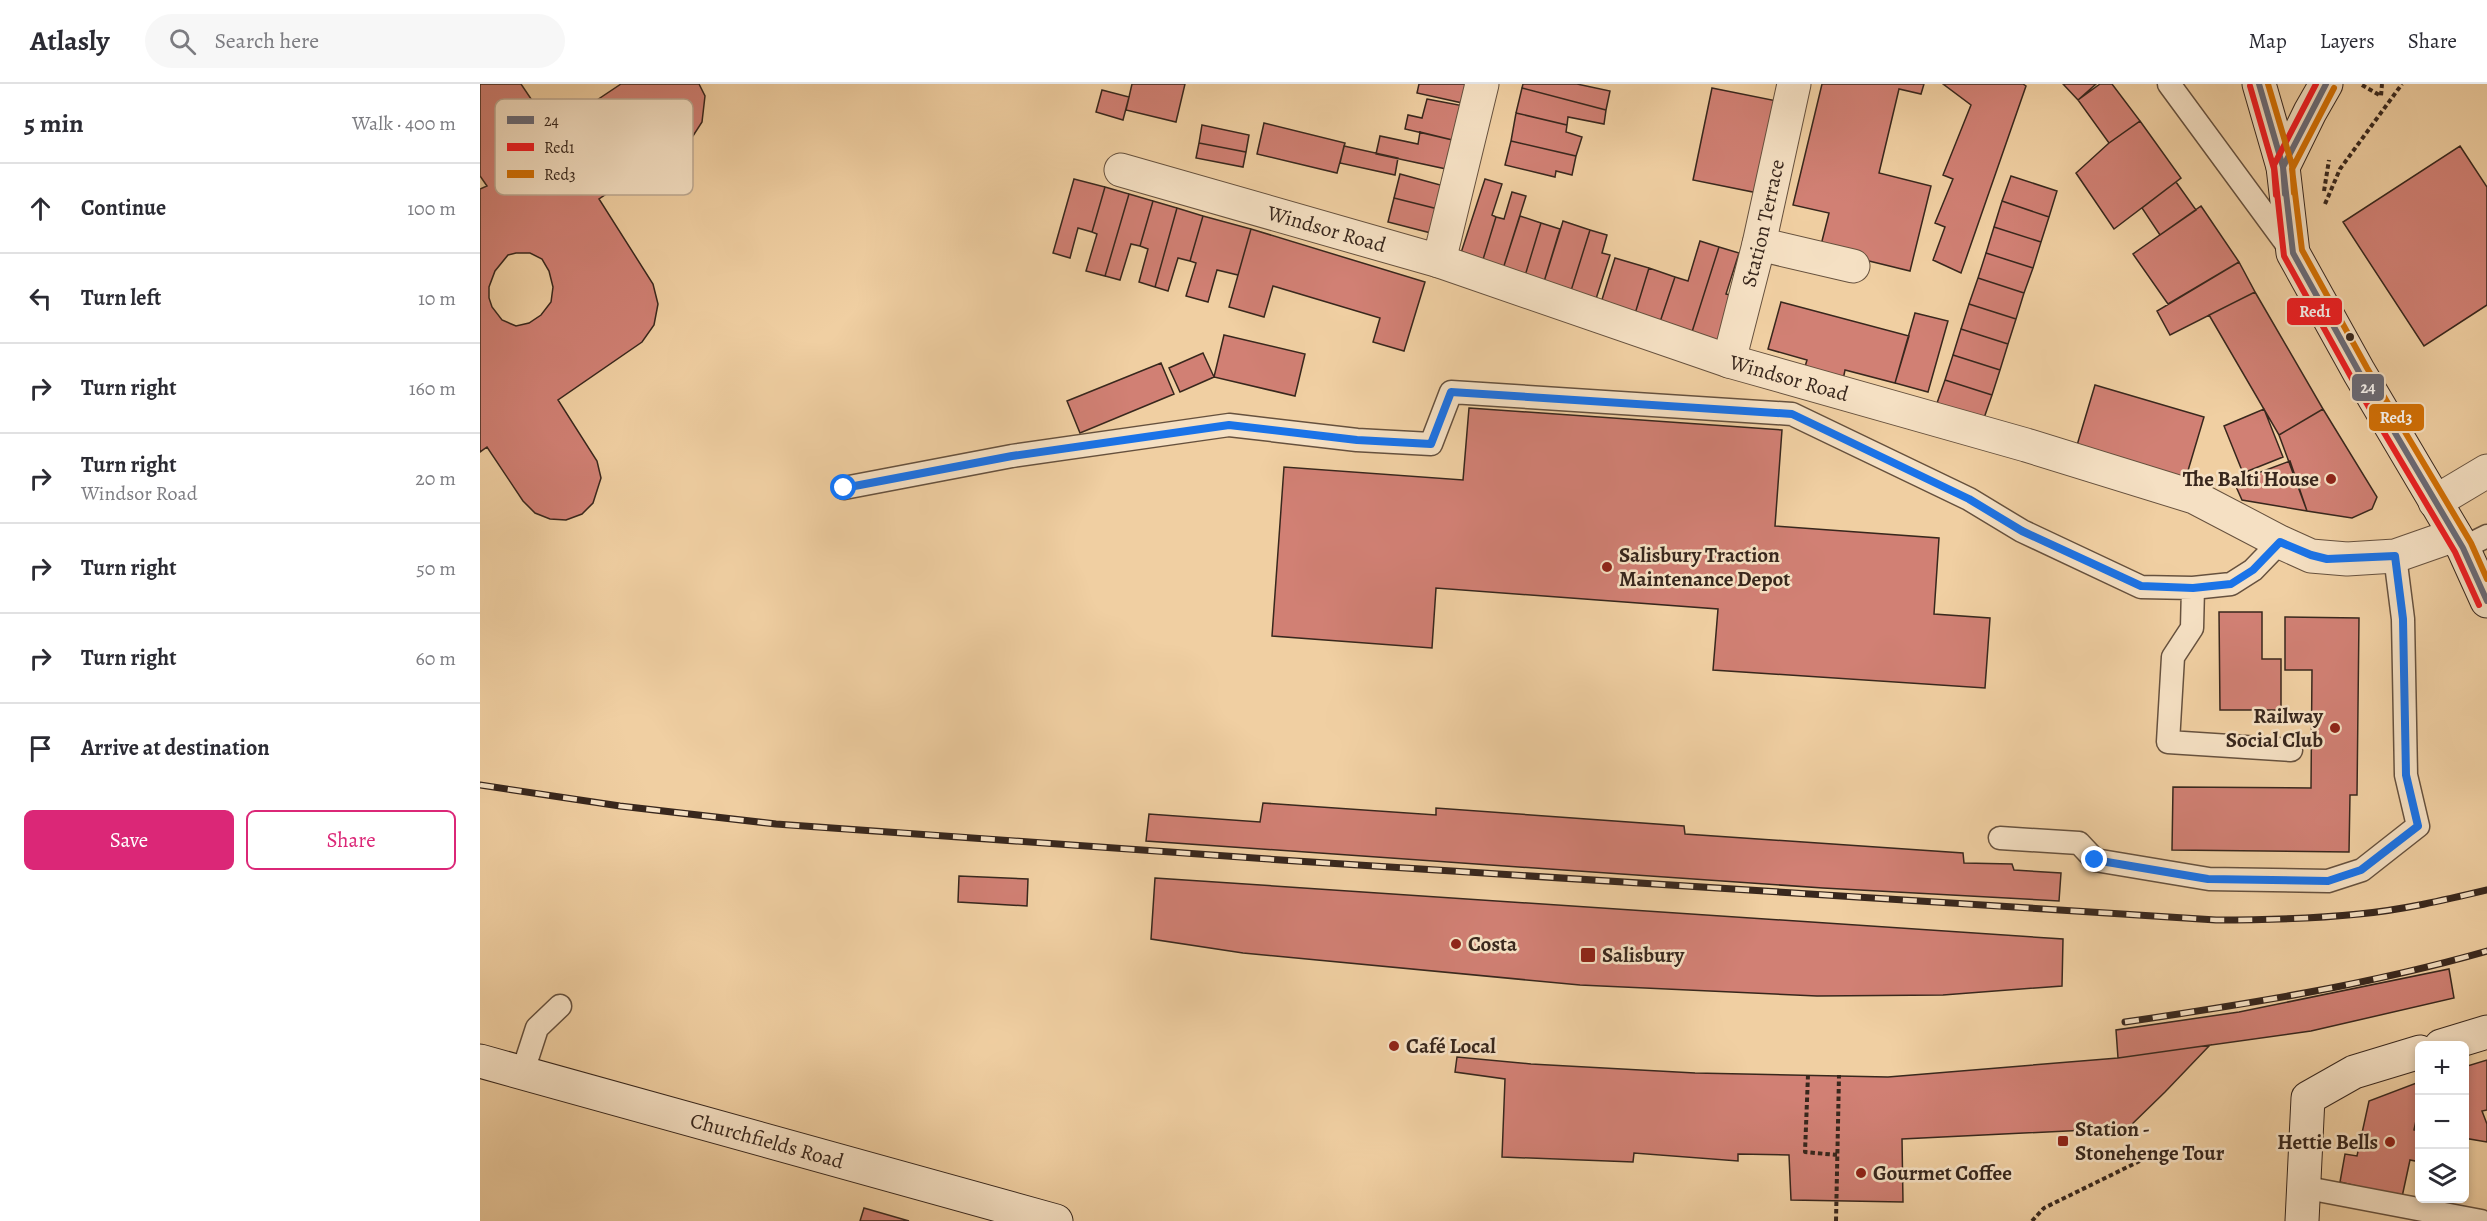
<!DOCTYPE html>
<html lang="en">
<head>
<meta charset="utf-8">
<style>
	body { margin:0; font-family:Alegreya,serif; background:#f7f7f7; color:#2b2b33 }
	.controls { position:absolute; right:18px; bottom:18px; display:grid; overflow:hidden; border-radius:9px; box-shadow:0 3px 9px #0003 }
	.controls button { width:54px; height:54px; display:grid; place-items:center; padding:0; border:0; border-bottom:2px solid #e1e1e2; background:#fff; color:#2b2b33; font:30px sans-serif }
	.stop { position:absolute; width:18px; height:18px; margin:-14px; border:4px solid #1a73e8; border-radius:50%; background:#fff }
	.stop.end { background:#1a73e8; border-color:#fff; box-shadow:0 2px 6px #0008 }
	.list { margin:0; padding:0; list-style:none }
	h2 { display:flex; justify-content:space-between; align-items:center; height:78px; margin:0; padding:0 24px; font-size:26px }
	h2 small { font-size:20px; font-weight:400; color:#7c7c81 }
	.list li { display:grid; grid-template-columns:39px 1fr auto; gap:18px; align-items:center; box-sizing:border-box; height:90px; padding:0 24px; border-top:2px solid #e1e1e2 }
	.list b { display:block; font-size:22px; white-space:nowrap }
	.list p { margin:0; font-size:20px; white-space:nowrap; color:#7c7c81 }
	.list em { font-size:20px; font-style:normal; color:#7c7c81 }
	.actions { display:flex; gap:12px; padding:18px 24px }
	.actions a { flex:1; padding:14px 0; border:2px solid #db2777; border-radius:9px; text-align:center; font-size:21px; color:#db2777 }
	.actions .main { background:#db2777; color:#fff }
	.icon { flex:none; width:33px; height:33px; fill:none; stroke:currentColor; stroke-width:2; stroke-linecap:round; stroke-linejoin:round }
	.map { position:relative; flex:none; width:2007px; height:1137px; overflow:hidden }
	header { display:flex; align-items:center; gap:36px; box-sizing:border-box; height:84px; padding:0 30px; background:#fff; border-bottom:2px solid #e1e1e2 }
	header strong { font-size:28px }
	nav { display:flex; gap:33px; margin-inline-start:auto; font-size:21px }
	.search { width:420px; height:54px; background:#f7f7f7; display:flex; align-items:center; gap:15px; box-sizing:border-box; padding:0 21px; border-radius:33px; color:#7c7c81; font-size:22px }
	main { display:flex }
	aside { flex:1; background:#fff }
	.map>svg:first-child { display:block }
</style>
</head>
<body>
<header>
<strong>Atlasly</strong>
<div class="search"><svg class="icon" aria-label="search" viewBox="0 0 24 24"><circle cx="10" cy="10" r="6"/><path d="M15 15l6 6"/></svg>Search here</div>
<nav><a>Map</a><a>Layers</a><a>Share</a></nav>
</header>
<main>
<aside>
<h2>5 min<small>Walk · 400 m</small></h2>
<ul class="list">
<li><svg class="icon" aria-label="ahead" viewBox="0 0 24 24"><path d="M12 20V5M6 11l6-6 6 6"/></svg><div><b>Continue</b></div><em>100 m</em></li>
<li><svg class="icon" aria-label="left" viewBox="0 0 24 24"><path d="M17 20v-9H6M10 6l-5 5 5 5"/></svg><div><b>Turn left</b></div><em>10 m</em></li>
<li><svg class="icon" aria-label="right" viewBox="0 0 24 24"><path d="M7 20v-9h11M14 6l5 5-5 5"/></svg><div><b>Turn right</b></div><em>160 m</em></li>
<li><svg class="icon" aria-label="right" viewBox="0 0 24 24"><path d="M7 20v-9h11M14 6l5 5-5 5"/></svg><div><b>Turn right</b><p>Windsor Road</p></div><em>20 m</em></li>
<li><svg class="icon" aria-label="right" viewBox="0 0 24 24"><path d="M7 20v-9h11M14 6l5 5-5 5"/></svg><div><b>Turn right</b></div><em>50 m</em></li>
<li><svg class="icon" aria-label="right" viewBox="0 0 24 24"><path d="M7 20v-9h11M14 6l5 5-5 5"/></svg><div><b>Turn right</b></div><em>60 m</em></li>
<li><svg class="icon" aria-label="arrive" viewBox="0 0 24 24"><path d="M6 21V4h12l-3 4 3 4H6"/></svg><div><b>Arrive at destination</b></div></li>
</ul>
<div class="actions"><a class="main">Save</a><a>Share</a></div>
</aside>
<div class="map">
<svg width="2007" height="1137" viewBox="0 0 2007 1137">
	<rect width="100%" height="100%" fill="#f0cfa2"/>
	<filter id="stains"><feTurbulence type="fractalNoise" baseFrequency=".00333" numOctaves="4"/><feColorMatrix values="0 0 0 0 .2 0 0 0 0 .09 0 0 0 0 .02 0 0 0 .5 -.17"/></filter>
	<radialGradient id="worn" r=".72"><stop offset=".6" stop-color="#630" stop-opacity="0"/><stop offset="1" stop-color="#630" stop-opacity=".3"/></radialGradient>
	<!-- building -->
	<path fill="#d18074" stroke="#38271d" stroke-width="1.5" fill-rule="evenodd" d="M0 0H41L72 46 141 0H219L225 12 222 38 213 52 119 115 173 200 178 220 174 241 162 258 78 316 117 377 121 394 113 419 102 430 86 436 70 435 55 429 43 417 7 363 0 368V105L7 102 0 92ZM36 169H50L62 175 69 187 73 203 71 218 61 231 49 239 36 242 22 236 12 223 9 214V203L15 187 28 171Z
		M652 0H705L696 38 646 26Z
		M939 0H991L987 20 937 9Z
		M1043 0H1097L1130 7 1126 26 1042 4Z
		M1342 0H1444L1441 10 1419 5 1399 89 1451 102 1430 187 1340 165 1349 129 1313 121Z
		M1463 0H1543L1546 2 1481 189 1453 176 1465 143 1455 139 1473 95 1463 91 1491 21Z
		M1583 0H1616L1598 16Z
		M1620 0H1632L1660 37 1629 59 1598 16Z
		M1042 4 1126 26 1124 40 1088 33 1087 41 1036 29Z
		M1232 4 1297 17 1278 109 1213 96Z
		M622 6 649 13 643 36 616 28Z
		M947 15 984 22 977 57 925 45 928 31 942 34Z
		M1036 29 1087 41 1086 48 1102 53 1096 72 1031 57Z
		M1660 37 1701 94 1634 145 1596 89 1629 59Z
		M784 39 865 59 857 89 777 70Z
		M722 41 769 51 766 68 719 59Z
		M940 48 977 57 971 86 896 70 900 52 938 60Z
		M1031 57 1096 72 1092 91 1076 87 1075 93 1025 81Z
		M719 59 766 68 763 83 716 74Z
		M864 62 918 74 915 91 860 79Z
		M1980 62 2007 103V221L1944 262 1863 138Z
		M920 90 964 102 958 125 914 114Z
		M1531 92 1577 107 1569 133 1522 117Z
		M594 95 625 103 612 148 598 144 590 174 573 169Z
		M1005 95 1022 100 1012 131 1016 133 1001 182 979 175Z
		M1696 98 1716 126 1680 151 1662 124Z
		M625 103 649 110 625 192 606 187 617 150 612 148Z
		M1032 108 1046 112 1022 188 1001 182 1016 133 1024 135Z
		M649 110 673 117 660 162 651 160 640 196 625 192Z
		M914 114 958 125 951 149 908 138Z
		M673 117 697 124 675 203 659 198 668 165 660 162Z
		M1522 117 1569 133 1561 158 1514 143Z
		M1721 122 1759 178 1688 220 1653 170Z
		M697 124 723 132 710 177 698 174 688 207 675 203Z
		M723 132 771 145 758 191 737 186 728 218 706 212 716 179 710 177Z
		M1040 132 1061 139 1044 195 1022 188Z
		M1083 137 1110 146 1090 210 1063 201Z
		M1061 139 1080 145 1063 201 1044 195Z
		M1514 143 1561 158 1553 184 1506 169Z
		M771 145 945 198 924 267 893 258 900 234 793 202 784 233 749 223Z
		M1110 146 1127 151 1122 169 1130 171 1115 218 1090 210Z
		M1220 157 1239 163 1211 251 1179 241 1195 193 1208 197Z
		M1239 163 1259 169 1246 210 1261 214 1246 262 1211 251Z
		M1506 169 1553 184 1544 209 1498 194Z
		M1135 174 1169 184 1154 233 1120 222Z
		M1759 178 1775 208 1690 251 1677 227Z
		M1169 184 1195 193 1179 241 1154 233Z
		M1498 194 1544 209 1536 235 1489 220Z
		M1775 208 1843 325 1799 351 1729 231Z
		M1301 218 1429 252 1415 299 1365 286 1363 296 1324 286 1327 276 1288 265Z
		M1489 220 1536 235 1528 260 1481 245Z
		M1435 229 1468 237 1448 308 1415 299Z
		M1481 245 1528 260 1520 286 1473 271Z
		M744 251 825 270 815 312 734 293Z
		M723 269 734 293 700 308 689 284Z
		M1473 271 1520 286 1512 311 1465 296Z
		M681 279 694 310 600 349 587 317Z
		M1465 296 1512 311 1503 337 1456 322Z
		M1615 301 1724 333 1704 400 1595 368Z
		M989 324 1302 346 1295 442 1459 454 1454 530 1510 534 1505 604 1233 586 1238 525 956 504 952 564 792 552 804 383 983 396Z
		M1784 325 1803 373 1763 389 1744 342Z
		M1843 325 1897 413 1892 425 1872 434 1827 427 1799 351Z
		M1810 377 1827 427 1762 416 1754 398Z
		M1739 528H1782V575H1801V626H1740Z
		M1805 533 1879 534 1877 711H1870L1869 768 1692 766 1693 703 1831 704 1832 586H1805Z
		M783 719 956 731V724L1204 742 1205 750 1483 769 1484 779 1532 780 1534 786 1581 789 1579 817 1343 804 666 757 669 730 780 738Z
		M479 792 548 795 547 822 478 818Z
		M675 794 1583 855 1582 902 1463 911 1337 912 1100 901 763 869 671 855Z
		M1969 885 1974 914 1831 947 1638 974 1636 946 1759 928Z
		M1730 961 1685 1008 1648 1044 1422 1055 1423 1118 1311 1116 1309 1071 1258 1070V1077L1154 1069 1153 1078 1022 1073 1025 995 975 988 977 973 1051 980 1215 989 1408 993 1638 974Z
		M2007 976V1026L2002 1027 2007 1040V1058L1984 1054V983Z
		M1939 998 1940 1018 1934 1046 1940 1047V1078L1930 1076 1922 1113 1860 1098 1865 1070 1877 1072 1889 1017Z
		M384 1124 429 1137H380Z"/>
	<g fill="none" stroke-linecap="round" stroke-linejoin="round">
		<defs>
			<path id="lane" d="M1689 0 1811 166
				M364 404 532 372 749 341 877 356 951 360 971 308 1312 330 1489 415 1542 447 1661 503 1713 504 1751 500 1773 486 1800 458
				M1983 464 2007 452
				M1713 504 1712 544 1693 573 1688 658 1811 666
				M1520 754 1599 759 1615 776 1729 795 1848 797 1882 786 1938 742 1926 691 1923 535 1915 472
				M42 990 57 944 80 922
				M1822 1103 2001 1137"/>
			<g id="street">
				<path id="s1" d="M641 86 959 177 1249 277 1546 361 1714 413 1800 458 1831 472 1867 475 1915 472 1975 451"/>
				<path d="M1279 160 1373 182"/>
				<path d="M959 177 1002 0"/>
				<path id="s2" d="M1249 277 1279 160 1314 0"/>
				<path d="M1955 418 2007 387"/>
			</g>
			<g id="secondary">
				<path d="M1779 0 1803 83 1813 169 1879 288 1983 464 2007 517"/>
				<path d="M1803 83 1830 28 1846 0"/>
				<path d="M1961 962 2007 948"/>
				<path id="s3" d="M0 977 576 1137"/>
				<path d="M1822 1137 1828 1014 1874 988 1940 968"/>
			</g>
		</defs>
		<!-- lane casing -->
		<use href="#lane" stroke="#66513e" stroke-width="25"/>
		<!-- street casing -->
		<use href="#street" stroke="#66513e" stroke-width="35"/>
		<!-- secondary casing -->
		<use href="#secondary" stroke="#38271d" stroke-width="35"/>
		<!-- path -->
		<path stroke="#38271d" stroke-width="4" stroke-dasharray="4.5 3" stroke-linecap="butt" d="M1882 1 1901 12 1902 0
			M1844 107 1849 76
			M1845 120 1860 85 1922 0
			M1328 991 1325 1068 1357 1071
			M1356 1137 1359 991
			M1552 1137 1564 1124 1670 1072"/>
		<!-- lane -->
		<use href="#lane" stroke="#f5e0c3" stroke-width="22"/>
		<!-- street -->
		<use href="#street" stroke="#f5e0c3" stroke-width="33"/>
		<!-- secondary -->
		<use href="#secondary" stroke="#f5e0c3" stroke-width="33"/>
		<defs>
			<path id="rail" d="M0 701 140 722 296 740 816 777 1736 836C1784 836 1831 835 1879 830 1922 826 1965 816 2007 806
				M1645 938C1767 920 1888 901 2007 867"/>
		</defs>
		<!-- rail casing -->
		<use href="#rail" stroke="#38271d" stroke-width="7"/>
		<!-- rail -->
		<use href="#rail" stroke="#f5e0c3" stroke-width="4.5" stroke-dasharray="14" stroke-linecap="butt"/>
		<defs>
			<path id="bus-1" d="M1779 0 1803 83 1805 110
				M1846 0 1803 83 1813 169 1879 288 1983 464 2007 517"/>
			<path id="bus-2" d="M1836 0 1794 81 1804 172 1871 293 1975 468 1999 521
				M1770 2 1794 85 1796 111"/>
			<path id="bus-3" d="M1788 0 1812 81 1814 109
				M1854 4 1812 85 1822 166 1887 284 1991 459 2007 495"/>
		</defs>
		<!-- bus-1 casing -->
		<use href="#bus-1" stroke="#f5e0c3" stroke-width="10"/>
		<!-- bus-2 casing -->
		<use href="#bus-2" stroke="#f5e0c3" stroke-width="10"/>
		<!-- bus-3 casing -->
		<use href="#bus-3" stroke="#f5e0c3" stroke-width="10"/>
		<!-- bus-1 -->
		<use href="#bus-1" stroke="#696b78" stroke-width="6"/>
		<!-- bus-2 -->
		<use href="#bus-2" stroke="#ee1d23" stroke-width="6"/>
		<!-- bus-3 -->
		<use href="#bus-3" stroke="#d37004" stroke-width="6"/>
	</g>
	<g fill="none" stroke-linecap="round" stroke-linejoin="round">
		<!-- route -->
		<path stroke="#1a73e8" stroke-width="8" d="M364 404 532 372 749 341 877 356 951 360 971 308 1312 330 1489 415 1542 447 1661 502 1713 504 1751 500 1773 486 1800 458 1831 471 1847 475 1915 472 1923 535 1926 691 1938 742 1881 786 1848 797 1728 795 1615 776"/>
	</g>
	<!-- markers -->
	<circle fill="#38271d" stroke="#f5e0c3" stroke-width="2" cx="1870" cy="253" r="5"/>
	<g fill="#8f2418" stroke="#f5e0c3" stroke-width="2">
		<circle cx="1851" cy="395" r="6"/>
		<circle cx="1127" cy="483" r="6"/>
		<circle cx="1855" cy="644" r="6"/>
		<circle cx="976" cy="860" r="6"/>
		<rect x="1100" y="863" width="16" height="16" rx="3"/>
		<circle cx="914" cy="962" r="6"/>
		<rect x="1577" y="1051" width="12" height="12" rx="3"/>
		<circle cx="1910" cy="1058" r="6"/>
		<circle cx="1381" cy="1089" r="6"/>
	</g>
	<g text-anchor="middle" stroke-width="5" stroke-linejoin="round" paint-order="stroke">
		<!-- street labels -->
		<g font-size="21" fill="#38271d" stroke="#f5e0c3">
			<text dy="7" stroke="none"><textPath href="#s2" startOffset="142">Station Terrace</textPath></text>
			<text dy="7" stroke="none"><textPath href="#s1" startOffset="214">Windsor Road</textPath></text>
			<text dy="7" stroke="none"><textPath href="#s1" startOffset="700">Windsor Road</textPath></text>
			<text dy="7" stroke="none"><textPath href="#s3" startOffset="298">Churchfields Road</textPath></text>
		</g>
		<!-- poi labels -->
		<g font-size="21" font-weight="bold" fill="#38271d" stroke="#f5e0c3" text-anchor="start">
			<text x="1839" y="402" text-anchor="end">The Balti House</text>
			<text x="1139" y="478">Salisbury Traction<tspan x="1139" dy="24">Maintenance Depot</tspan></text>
			<text x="1843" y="639" text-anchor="end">Railway<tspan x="1843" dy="24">Social Club</tspan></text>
			<text x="988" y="867">Costa</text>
			<text x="1122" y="878">Salisbury</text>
			<text x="926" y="969">Café Local</text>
			<text x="1595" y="1052">Station -<tspan x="1595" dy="24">Stonehenge Tour</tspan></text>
			<text x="1898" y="1065" text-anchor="end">Hettie Bells</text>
			<text x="1393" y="1096">Gourmet Coffee</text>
		</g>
	</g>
	<!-- legend -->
	<rect x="15" y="15" width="198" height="96" rx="9" fill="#f5e0c3" stroke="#bca891" stroke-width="1.5"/>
	<rect x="27" y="32" width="27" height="8" fill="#696b78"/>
	<rect x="27" y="59" width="27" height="8" fill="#ee1d23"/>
	<rect x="27" y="86" width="27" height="8" fill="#d37004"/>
	<g font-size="16" fill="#38271d">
		<text x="64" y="42">24</text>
		<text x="64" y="69">Red1</text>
		<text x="64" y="96">Red3</text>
	</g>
	<g stroke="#f5e0c3" stroke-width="2">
		<rect x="1806" y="213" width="57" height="29" rx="6" fill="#ee1d23"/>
		<rect x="1871" y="289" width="34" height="29" rx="6" fill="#696b78"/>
		<rect x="1888" y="319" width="57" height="29" rx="6" fill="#d37004"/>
	</g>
	<g font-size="16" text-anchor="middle" font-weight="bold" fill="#fff">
		<text x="1835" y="233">Red1</text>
		<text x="1888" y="309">24</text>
		<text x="1916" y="339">Red3</text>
	</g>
	<rect width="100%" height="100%" filter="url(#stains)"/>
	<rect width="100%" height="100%" fill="url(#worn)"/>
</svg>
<div class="controls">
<button>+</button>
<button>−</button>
<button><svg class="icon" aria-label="layers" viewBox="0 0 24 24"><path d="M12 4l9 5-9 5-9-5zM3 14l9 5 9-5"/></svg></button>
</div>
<div class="stop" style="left:364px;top:404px"></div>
<div class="stop end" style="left:1615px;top:776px"></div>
</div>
</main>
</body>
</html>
